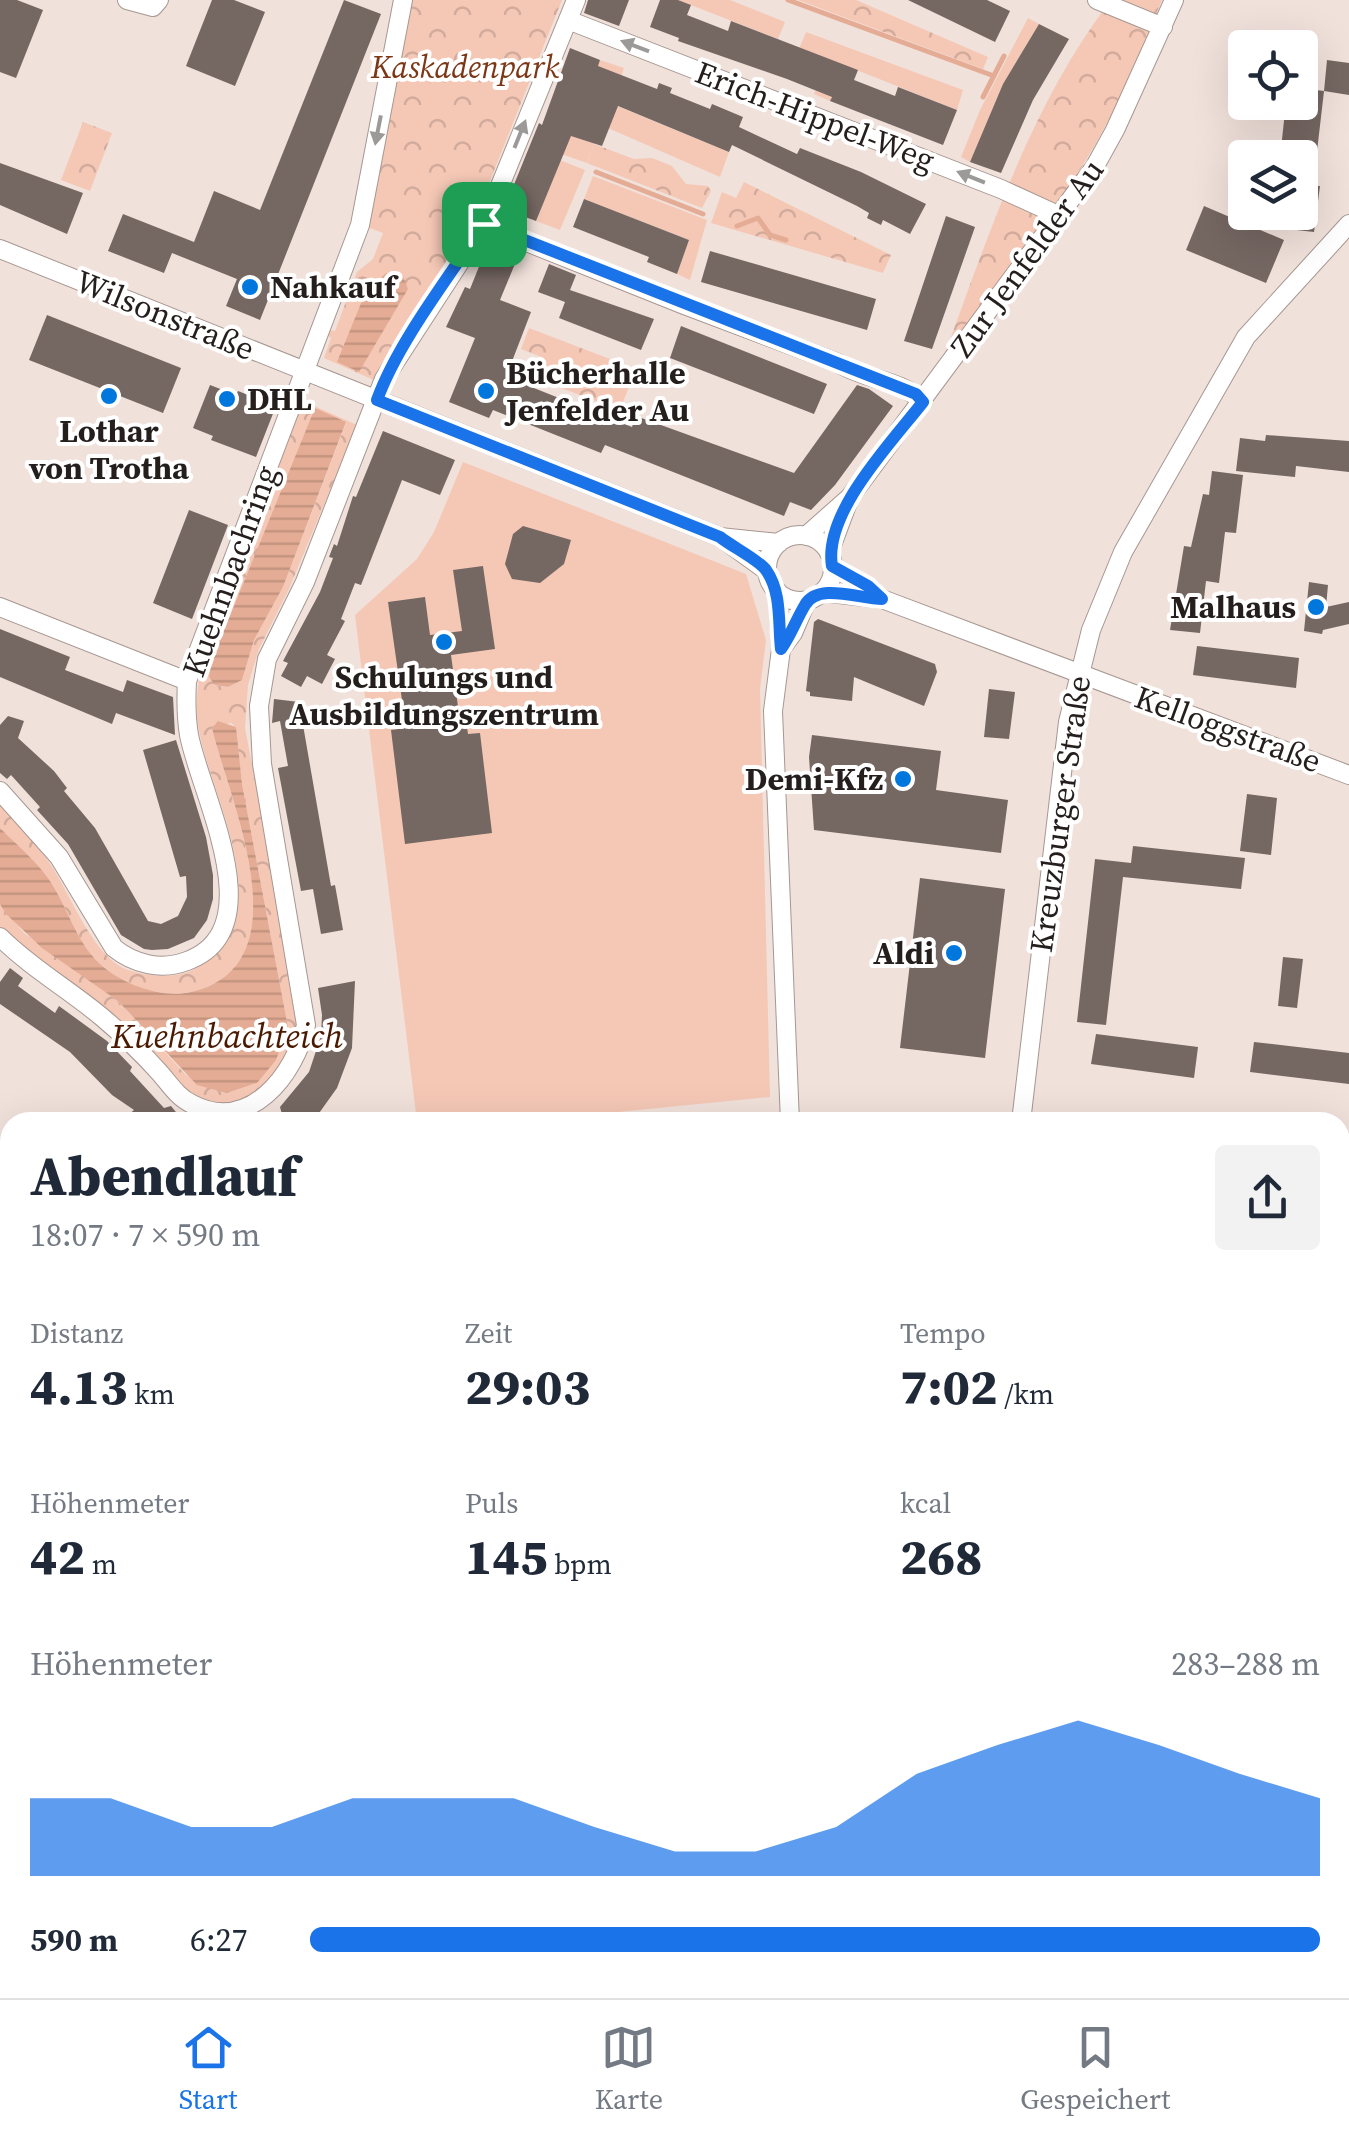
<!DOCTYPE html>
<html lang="de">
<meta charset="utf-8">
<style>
:root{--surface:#fff;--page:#f2f2f3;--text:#1f2937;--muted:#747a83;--line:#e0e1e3;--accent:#1a73e8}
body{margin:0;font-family:"Source Serif 4",serif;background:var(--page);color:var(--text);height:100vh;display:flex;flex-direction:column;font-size:38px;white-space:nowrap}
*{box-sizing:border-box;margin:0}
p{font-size:32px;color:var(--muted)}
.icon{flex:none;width:55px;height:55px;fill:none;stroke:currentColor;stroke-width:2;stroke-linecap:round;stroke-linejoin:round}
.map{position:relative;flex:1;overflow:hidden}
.sheet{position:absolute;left:0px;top:1112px;width:1350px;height:888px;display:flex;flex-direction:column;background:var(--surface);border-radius:30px 30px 0 0;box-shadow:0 10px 40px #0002}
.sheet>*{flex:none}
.buttons{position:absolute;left:1228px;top:30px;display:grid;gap:20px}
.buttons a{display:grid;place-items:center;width:90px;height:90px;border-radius:10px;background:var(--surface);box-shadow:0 10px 40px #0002;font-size:50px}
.pin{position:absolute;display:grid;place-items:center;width:85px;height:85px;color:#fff;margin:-42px;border-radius:20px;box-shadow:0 5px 15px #0006}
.round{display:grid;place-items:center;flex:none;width:105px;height:105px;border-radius:10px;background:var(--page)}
.head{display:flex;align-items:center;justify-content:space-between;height:170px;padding:0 30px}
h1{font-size:55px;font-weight:800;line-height:75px}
.metrics{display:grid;grid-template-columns:repeat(3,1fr);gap:15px;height:170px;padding:10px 30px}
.metrics div{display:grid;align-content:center}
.metrics b{font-size:50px;font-weight:800}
.metrics small{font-size:28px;font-weight:400}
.metrics p{font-size:28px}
.chart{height:280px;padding:20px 30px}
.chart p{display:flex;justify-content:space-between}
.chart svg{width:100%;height:180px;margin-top:10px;fill:var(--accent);opacity:.7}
ul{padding:0 30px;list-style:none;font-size:32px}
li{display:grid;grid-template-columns:160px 120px 1fr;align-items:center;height:75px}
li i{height:25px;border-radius:12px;background:var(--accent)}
.tabs{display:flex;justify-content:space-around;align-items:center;height:140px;border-top:2px solid var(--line);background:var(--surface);font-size:28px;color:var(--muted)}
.tabs a{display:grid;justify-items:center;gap:5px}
.tabs .on{color:var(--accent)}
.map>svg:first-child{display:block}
</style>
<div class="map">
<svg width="1349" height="1998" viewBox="0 0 1349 1998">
<defs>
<pattern id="park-crowns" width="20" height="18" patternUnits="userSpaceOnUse" patternTransform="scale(2.5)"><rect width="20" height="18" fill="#f5c8b6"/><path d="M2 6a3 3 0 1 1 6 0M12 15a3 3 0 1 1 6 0" fill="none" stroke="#d2ab9c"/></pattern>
<pattern id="water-rules" width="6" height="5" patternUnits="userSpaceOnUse" patternTransform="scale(2.5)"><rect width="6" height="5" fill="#e5ac95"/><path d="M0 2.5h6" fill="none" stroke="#c49480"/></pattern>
</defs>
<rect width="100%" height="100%" fill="#f1e1db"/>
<path fill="url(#park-crowns)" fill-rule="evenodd" d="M409 0H562L474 221 376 381 324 358 331 338 328 336 330 330 335 331 357 272 373 259 383 233 367 227 389 122Z
M798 0H856L988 57 983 69Z
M1111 0H1162C1143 45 1125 92 1101 134 1057 213 999 285 944 356 989 234 1031 104 1111 0Z
M83 122 112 133 90 191 61 180Z
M594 144 634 159 652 158 672 166 686 184 708 186 711 191 702 208 587 163Z
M744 182 891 255 883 273 711 223 722 192 736 198Z
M529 328 636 369 620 410 537 379 544 358 521 349Z
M303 401 357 425 289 589 259 649 248 685 245 728 296 994C297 1012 300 1032 293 1050 284 1072 253 1101 229 1105 217 1107 202 1099 191 1095L4 931 0 926V904L24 933 118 1001 186 1075 227 1093 257 1083 288 1027 242 784 235 726 231 723 212 728C228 799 307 965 191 992 161 999 121 984 99 963 75 940 67 905 48 878 34 859 16 844 0 828V803C16 822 34 841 49 862 69 892 87 941 115 963 130 975 163 978 181 974 194 971 204 964 213 955 273 902 211 795 199 731 194 706 198 682 203 656ZM315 409 346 423 283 587 254 640 242 680 228 687 214 685Z
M1340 1505H1349V1914L1340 1907Z
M741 1990H1022L1026 1998H748Z"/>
<path fill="#f5c8b6" d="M678 0H730L785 22 778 39Z
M1028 18 1039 24 1003 84 970 162 961 157 980 110Z
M806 32 963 90 957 110 844 65 830 101 814 94 828 60 799 49Z
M600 60 624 68 612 104 729 152 720 177 601 125 587 163 544 148 566 147Z
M532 149 585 170 560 230 536 221 558 166Z
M593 176 707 220 690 280 677 274 689 240 584 199Z
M463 462 746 574 766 640 760 689 770 1097 517 1122H417L355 615 417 559 434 532Z
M1340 1931 1349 1938V1998H1166L1159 1990H1340Z"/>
<path fill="url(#water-rules)" d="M386 273 403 276 408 289 359 372 337 362 366 291Z
M315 408 346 422 283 587 254 640 242 680 228 687 215 685 209 677 212 660Z
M218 721 236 727 242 784 288 1027 276 1060 257 1083 227 1093 197 1085 118 1001 42 948 6 914 0 904V828C16 844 35 860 48 878 67 905 75 940 99 963 121 984 162 999 191 992 307 965 228 798 212 728Z"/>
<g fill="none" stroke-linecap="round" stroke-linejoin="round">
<path stroke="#e5ac95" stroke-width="5" d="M788 0 994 76
M983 97 1004 56
M596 172 703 214
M737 226 758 218 770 235 786 240
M1032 1990 1041 1998
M622 1998 628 1990"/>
</g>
<path fill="#756762" d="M0 0H17L43 10 16 78 0 72Z
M212 0H234L265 12 235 86 186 66Z
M344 0 381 14 260 320 226 306 237 279 172 253 164 273 108 251 123 214 194 242 214 191 260 210Z
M588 0H629L619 26 584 13Z
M660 0H678L691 5 687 15 728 31 731 21 858 70 854 80 895 96 898 87 957 110 943 145 830 101 832 97 787 79 678 41 679 38 650 27Z
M908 0H987L1010 11 995 42Z
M1039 24 1069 39 1033 100 1001 173 970 162 1003 84Z
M570 48 600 60 598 66 657 89 659 83 672 88 670 93 710 109 712 104 743 117 739 127 797 154 800 148 861 172 926 204 910 234 883 220 881 225 867 218 869 213 857 206 732 145 729 152 618 106 602 146 571 136 536 221 504 209 539 123 542 125Z
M1327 60 1349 63V95L1324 91Z
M1300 88 1324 91 1313 186H1320L1314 232 1279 228 1281 212H1300V158H1280L1286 102H1300Z
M0 163 83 193 67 234 0 205Z
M584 199 689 240 677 274 647 262 649 257 573 227Z
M1204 206 1284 240 1266 283 1186 250Z
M946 216 975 227 932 349 904 341Z
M489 242 519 254 500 300 531 312 506 377 632 427 636 416 794 473 857 385 869 389 893 406 835 485 811 510 790 502 784 516 605 445 601 453 493 410 489 418 449 402 475 338 446 327 465 287 470 289Z
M710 251 876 299 867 330 701 282Z
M549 264 576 275 570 290 654 319 641 350 559 318 565 302 538 292Z
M47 315 181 368 163 413 29 360Z
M681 326 827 384 814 414 670 358Z
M210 385 236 395 238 391 276 406 256 457 211 440 213 436 193 428Z
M383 431 455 460 440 495 402 480 361 585 355 583 341 619 345 621 327 655 335 659 322 684 307 676 301 687 281 676 288 663 283 661 320 592 333 558 329 557 334 544 337 546 353 496 356 497Z
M1266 435 1349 441V472L1296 466 1295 477 1236 471 1240 438 1265 441Z
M1212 471 1243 475 1236 533 1225 532 1219 583 1206 581 1200 633 1170 630 1184 546 1191 547 1203 494 1209 495Z
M189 510 228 525 192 619 153 603Z
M523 526 571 540 564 564 540 583 512 579 505 564 513 534Z
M483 566 495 649 451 655 460 721 466 720 468 734 480 733 492 833 405 844 391 730 406 728 388 602 425 597 430 635 462 631 453 570Z
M1309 582 1328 585 1326 607 1349 602V624L1323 630 1322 634 1304 631Z
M818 619 935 664 937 672 924 706 854 677 852 701 810 696V692L806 691 814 622Z
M0 629 70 657 65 670 123 692 127 680 173 697 175 735 116 713 112 724 0 677Z
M1197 646 1299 658 1296 688 1193 675Z
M989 689 1015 692 1009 739 984 737Z
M274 699 299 702 331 886 335 885 343 930 321 934 313 889 301 891 278 768 288 766 280 721 272 723Z
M8 716 24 721 18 738 54 771 67 788 64 791 95 828 148 921 161 924 178 916 187 897 186 876 180 877 143 750 176 740 206 837 213 875V899L207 920 194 938 168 949 152 950 144 949 121 935 68 844 37 810 40 807 11 775 7 779 0 773V725Z
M812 735 941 751 936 790 1008 800 1001 853 814 830 809 757Z
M1247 794 1277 798 1271 855 1240 851Z
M1133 846 1245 858 1241 889 1123 877 1106 1025 1077 1022 1095 859 1131 863Z
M920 878 1005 889 985 1058 900 1048Z
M1283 957 1303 959 1297 1008 1278 1006Z
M10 968 23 978 18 986 55 1013 59 1006 107 1041 132 1067 130 1071 164 1108 171 1106 184 1122H120L134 1110 112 1095 70 1052 0 1004V982Z
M355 981 352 1048 337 1088 317 1116 319 1122H284L280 1107 309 1072 321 1036 322 1015 318 988Z
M1096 1034 1198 1047 1194 1078 1091 1064Z
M1254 1042 1349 1053V1084L1250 1072Z"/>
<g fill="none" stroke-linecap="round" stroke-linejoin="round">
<g stroke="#a69791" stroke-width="20">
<path id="street" d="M127 0 153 7 159 0
M1097 0 1163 27
M568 20 1001 189 1060 216
M484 225 684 305 838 363C864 380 901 379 923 402
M0 249 720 537 767 571
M767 568a33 33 0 1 1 66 0a33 33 0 1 1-66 0Z
M806 536 850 497 1094 168 1115 130 1174 0
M720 537 779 543
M829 553 850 497
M832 566 868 587 882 599
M778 592 781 649 773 711 790 1122
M822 592 882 599 1349 775
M0 607 187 681
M781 649 793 633 807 600
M0 791 59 857 114 948C134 964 161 971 187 961 274 929 200 794 189 735 186 717 186 699 187 681L360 225 403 0
M0 937C31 968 70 990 103 1018 123 1035 142 1053 159 1072 169 1083 177 1097 192 1104 249 1134 295 1075 306 1025L262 764 259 706 267 659 305 582 384 379 484 225 576 0
M1021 1122 1068 722 1091 630 1123 552 1246 337 1349 224
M0 1702 10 1699
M1340 1923 1349 1929
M300 1998 306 1990"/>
</g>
<g stroke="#a69791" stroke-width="28">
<path id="secondary" d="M1340 1169 1349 1171
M1340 1197 1349 1198
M0 1262 10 1260
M0 1297 10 1295
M0 1324 10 1334
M0 1369 10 1377
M692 1990 699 1998"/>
</g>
<use href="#street" stroke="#fff" stroke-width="18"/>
<use href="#secondary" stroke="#fff" stroke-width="25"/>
</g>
<defs><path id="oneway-solid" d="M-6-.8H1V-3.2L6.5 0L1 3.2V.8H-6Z" transform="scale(2.5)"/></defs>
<g fill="#9c9a99">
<use href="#oneway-solid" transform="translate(635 46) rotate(-159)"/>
<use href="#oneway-solid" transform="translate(378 130) rotate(101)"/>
<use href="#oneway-solid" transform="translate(520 134) rotate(-68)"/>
<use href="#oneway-solid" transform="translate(971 177) rotate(-158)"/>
</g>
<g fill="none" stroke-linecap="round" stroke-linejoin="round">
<g stroke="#fff" stroke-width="20">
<path id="route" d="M484 224 916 394 923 402C891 443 823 513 832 566L868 586 882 599C859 599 818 582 805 605 796 620 791 635 781 649 778 622 782 593 766 570 759 560 731 546 720 537L377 400C398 342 449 277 484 224Z"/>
</g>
<use href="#route" stroke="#1a73e8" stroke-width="12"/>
</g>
<g fill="#07d" stroke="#fff" stroke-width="4">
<circle cx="250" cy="287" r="10"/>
<circle cx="486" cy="391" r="10"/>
<circle cx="109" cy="396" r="10"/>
<circle cx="227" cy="399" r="10"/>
<circle cx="1316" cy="607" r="10"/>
<circle cx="444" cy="642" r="10"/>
<circle cx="903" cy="779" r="10"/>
<circle cx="954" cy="953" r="10"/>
</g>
<g text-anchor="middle" stroke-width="8" stroke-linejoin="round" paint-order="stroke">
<g font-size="32" font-style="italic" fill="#7b3716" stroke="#fff">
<text x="465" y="78">Kaskadenpark</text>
</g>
<g font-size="32" fill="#241e1c" stroke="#fff">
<text transform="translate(815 116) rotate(21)" y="11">Erich-Hippel-Weg</text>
<text transform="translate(1027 258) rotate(-54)" y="11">Zur Jenfelder Au</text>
<text transform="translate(165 315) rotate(22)" y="11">Wilsonstraße</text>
<text transform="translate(230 571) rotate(-70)" y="11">Kuehnbachring</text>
<text transform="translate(1228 729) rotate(20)" y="11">Kelloggstraße</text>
<text transform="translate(1060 814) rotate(-82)" y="11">Kreuzburger Straße</text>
</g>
<g font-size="32" font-weight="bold" fill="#241e1c" stroke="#fff" text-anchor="start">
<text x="270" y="298">Nahkauf</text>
<text x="506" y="384">Bücherhalle<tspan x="506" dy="37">Jenfelder Au</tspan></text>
<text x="247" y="410">DHL</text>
<text x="109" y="442" text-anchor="middle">Lothar<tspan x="109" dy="37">von Trotha</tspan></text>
<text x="1296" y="618" text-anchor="end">Malhaus</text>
<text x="444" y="688" text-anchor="middle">Schulungs und<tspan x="444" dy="37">Ausbildungszentrum</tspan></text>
<text x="883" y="790" text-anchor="end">Demi-Kfz</text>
<text x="934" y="964" text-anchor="end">Aldi</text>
</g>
<g font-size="35" font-style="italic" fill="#4b1901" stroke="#fff">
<text x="227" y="1048">Kuehnbachteich</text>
</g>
</g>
</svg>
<div class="buttons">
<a><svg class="icon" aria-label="locate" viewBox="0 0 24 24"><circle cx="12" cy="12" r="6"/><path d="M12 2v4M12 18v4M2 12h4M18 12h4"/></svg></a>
<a><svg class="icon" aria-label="layers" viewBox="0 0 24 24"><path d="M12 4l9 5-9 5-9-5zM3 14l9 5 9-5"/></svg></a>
</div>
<div class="pin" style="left:484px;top:224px;background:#1e9e55"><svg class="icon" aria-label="arrive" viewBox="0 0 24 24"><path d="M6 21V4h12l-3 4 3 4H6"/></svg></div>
<section class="sheet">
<div class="head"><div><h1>Abendlauf</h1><p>18:07 · 7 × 590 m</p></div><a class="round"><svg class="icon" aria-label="share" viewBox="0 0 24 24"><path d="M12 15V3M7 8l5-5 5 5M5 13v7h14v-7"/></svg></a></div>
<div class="metrics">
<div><p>Distanz</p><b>4.13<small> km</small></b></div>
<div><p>Zeit</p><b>29:03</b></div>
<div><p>Tempo</p><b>7:02<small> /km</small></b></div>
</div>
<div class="metrics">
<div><p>Höhenmeter</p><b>42<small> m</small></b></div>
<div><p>Puls</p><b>145<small> bpm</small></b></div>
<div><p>kcal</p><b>268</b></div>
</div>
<div class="chart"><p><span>Höhenmeter</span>283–288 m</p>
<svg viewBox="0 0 160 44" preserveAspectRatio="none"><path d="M0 44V25L10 25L20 32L30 32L40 25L50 25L60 25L70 32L80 38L90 38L100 32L110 19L120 12L130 6L140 12L150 19L160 25V44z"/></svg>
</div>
<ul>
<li><b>590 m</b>6:27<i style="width:100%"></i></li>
</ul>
</section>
</div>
<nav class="tabs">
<a class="on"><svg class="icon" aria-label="home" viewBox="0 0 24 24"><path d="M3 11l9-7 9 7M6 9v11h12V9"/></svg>Start</a>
<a><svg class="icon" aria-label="map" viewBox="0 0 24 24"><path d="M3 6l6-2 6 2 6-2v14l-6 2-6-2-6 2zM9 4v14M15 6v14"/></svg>Karte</a>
<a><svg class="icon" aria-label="saved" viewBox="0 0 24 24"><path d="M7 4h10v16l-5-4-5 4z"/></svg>Gespeichert</a>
</nav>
